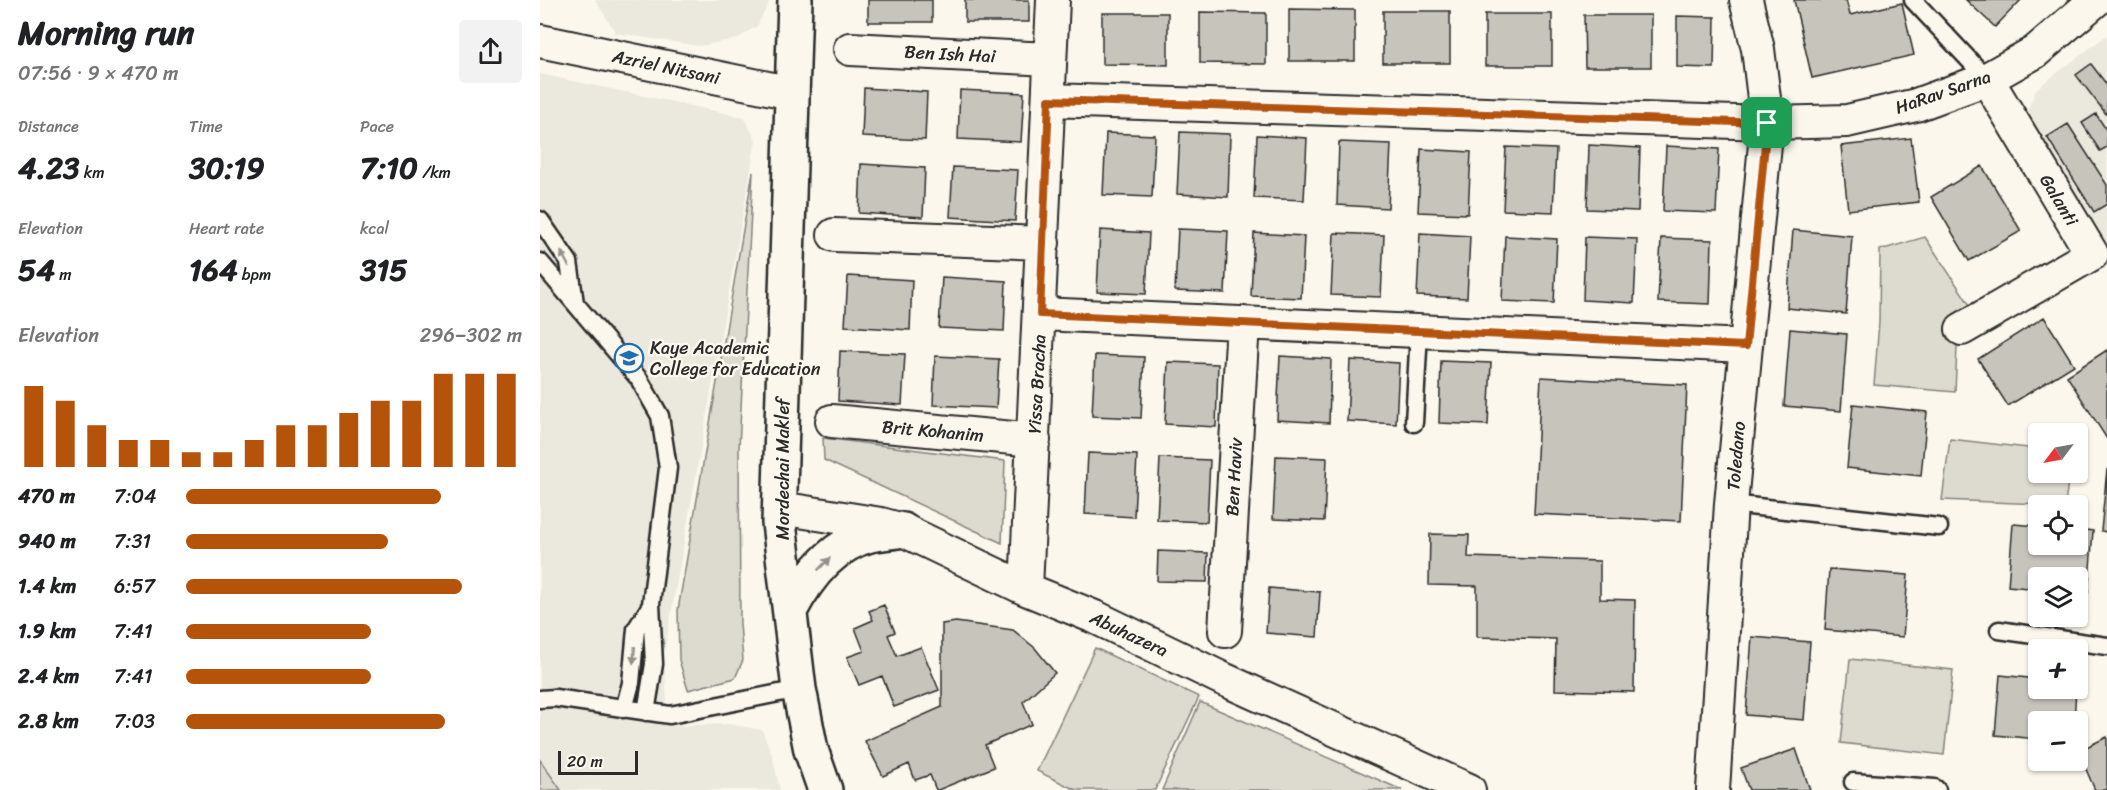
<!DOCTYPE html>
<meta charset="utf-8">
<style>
:root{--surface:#fff;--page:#f2f2f2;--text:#202124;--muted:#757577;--accent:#b45309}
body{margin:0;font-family:Sriracha,sans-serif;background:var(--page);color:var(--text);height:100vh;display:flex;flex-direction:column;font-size:22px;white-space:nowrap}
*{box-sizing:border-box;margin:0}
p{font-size:20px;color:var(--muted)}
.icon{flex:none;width:33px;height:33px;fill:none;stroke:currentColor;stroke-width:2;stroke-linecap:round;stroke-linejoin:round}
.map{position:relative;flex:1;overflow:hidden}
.side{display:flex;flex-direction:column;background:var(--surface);width:540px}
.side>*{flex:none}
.needle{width:39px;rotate:238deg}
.buttons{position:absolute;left:1488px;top:423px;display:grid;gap:12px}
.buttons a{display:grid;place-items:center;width:60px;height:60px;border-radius:6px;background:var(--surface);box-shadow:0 2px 4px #0004;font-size:30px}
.scale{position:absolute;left:18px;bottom:15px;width:80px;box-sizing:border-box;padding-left:6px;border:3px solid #2b2b2b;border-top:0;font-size:16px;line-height:21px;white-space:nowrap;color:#2b2b2b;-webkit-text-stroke:4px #fbf7ec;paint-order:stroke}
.pin{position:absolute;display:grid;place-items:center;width:51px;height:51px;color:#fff;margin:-26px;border-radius:12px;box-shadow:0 3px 9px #0006}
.round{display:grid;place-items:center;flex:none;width:63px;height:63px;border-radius:6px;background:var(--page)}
.head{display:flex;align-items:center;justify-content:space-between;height:102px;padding:0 18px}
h1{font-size:33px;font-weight:800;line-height:45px}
.metrics{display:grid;grid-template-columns:repeat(3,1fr);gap:9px;height:102px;padding:6px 18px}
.metrics div{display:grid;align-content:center}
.metrics b{font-size:30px;font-weight:800}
.metrics small{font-size:16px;font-weight:400}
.metrics p{font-size:16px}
.chart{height:168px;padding:12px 18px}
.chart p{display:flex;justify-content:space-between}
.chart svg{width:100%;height:108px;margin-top:6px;stroke:var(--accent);stroke-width:6}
ul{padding:0 18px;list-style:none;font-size:20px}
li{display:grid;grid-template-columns:96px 72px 1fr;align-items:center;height:45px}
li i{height:15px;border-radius:8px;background:var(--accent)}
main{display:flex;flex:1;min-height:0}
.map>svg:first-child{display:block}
</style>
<main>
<section class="side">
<div class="head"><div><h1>Morning run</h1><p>07:56 · 9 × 470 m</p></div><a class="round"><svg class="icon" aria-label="share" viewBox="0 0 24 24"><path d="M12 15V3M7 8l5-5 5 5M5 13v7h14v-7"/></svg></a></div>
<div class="metrics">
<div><p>Distance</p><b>4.23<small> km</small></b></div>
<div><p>Time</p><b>30:19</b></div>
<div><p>Pace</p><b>7:10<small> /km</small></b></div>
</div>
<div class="metrics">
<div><p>Elevation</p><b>54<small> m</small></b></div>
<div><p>Heart rate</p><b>164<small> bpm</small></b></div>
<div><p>kcal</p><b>315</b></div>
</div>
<div class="chart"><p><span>Elevation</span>296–302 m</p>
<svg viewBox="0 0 160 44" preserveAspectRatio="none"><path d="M5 44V11M15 44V17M25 44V27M35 44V33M45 44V33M55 44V38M65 44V38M75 44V33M85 44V27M95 44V27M105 44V22M115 44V17M125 44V17M135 44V6M145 44V6M155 44V6"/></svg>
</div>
<ul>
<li><b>470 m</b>7:04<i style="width:76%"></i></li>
<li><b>940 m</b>7:31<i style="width:60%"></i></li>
<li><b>1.4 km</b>6:57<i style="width:82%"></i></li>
<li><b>1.9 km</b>7:41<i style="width:55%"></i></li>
<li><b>2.4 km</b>7:41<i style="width:55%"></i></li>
<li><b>2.8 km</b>7:03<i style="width:77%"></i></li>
</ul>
</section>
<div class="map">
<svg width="1567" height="790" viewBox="0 0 1567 790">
<rect width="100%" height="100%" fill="#fbf7ec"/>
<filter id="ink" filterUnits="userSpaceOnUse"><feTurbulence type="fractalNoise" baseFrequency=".0167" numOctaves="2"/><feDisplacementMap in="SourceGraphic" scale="12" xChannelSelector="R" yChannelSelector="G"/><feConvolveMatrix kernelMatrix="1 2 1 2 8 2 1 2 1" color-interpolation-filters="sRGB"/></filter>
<g filter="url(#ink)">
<path fill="#ebe8de" d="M55 0H229L228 5 217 26 197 39 159 46 76 33Z
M1567 35V251L1494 131 1487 112 1496 89Z
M0 74 204 117 216 140 124 654 128 726 189 724 222 730 232 754 240 790H0Z"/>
<path fill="#dddad0" stroke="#84827e" stroke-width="1.5" d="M213 172 199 447 200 624 203 660 195 678 148 690 139 660 138 610Z
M1385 237 1434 311 1418 325 1415 392 1334 385 1339 322 1340 250Z
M283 438 465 461 462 543 284 460Z
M1410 439 1488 448 1498 440V472L1529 473 1525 505 1402 500Z
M555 648 659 697 615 790H536L497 771Z
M1310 659 1413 670 1404 755 1301 743Z
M660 702 862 790H622Z
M0 760 21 790H0Z"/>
<path fill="#c7c4bc" stroke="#2b2b2b" stroke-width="1.5" d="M328 0H392V22H328Z
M425 0H489V22H425Z
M1254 0H1306L1310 15 1362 3 1374 55 1272 78Z
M1426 0H1481L1455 27Z
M749 9 815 10V61H749Z
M843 11H910V63H843Z
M660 12 726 13V64L660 63Z
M562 13H628V65L562 64Z
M945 14H1012V66H945Z
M1044 15H1111V67H1045Z
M1137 16 1175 17 1174 68 1137 67Z
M1551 64 1567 85V115L1536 75Z
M324 88 387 92 385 140 322 137Z
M420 90 484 93 481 142 418 139Z
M1556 114 1567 131V147L1560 151 1542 123Z
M1528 124 1567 185V204L1554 212 1507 137Z
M640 132 690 134 688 197 637 194Z
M566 133 615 135 612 197 563 195Z
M717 135 767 138 764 200 714 198Z
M1371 138 1379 202 1308 210 1301 146Z
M799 142 851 144 848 208 797 205Z
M1049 145 1100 148 1098 211 1047 209Z
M1126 146 1179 149 1176 213 1123 211Z
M966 147 1016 149 1013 212 963 210Z
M881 149 931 152 928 214 878 212Z
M321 164 385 168 383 217 319 213Z
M1442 166 1481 231 1429 261 1391 197Z
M413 167 478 170 475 221 410 217Z
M638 229 688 231 685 293 635 291Z
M560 230 609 233 606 294 557 292Z
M1253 230 1312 236 1306 314 1247 308Z
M714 233 764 236 761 298 711 296Z
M794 233 844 235 841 297 791 295Z
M880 233 930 236 927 298 877 296Z
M965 236 1017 239 1014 303 962 301Z
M1045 237 1097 239 1094 303 1043 300Z
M1121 238 1172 240 1170 304 1118 302Z
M308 276 372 280 370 330 305 326Z
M402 277 466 281 464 331 399 328Z
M1504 317 1534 365 1468 406 1438 359Z
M1250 329 1307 334 1301 411 1244 406Z
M1567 350V439L1527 376Z
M300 351 365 354 362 405 298 401Z
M555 355 604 357 601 418 552 416Z
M395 356 459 359 456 408 393 405Z
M740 356 791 359 789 423 737 420Z
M810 360 859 363 856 424 807 421Z
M901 361 951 363 948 425 899 423Z
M628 362 678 364 676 427 625 424Z
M1001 377 1147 385 1141 521 994 514Z
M1313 404 1387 412 1381 476 1307 468Z
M548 453 597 455 594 517 545 514Z
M736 456 787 458 784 521 733 519Z
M620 458 670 460 667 522 617 520Z
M1567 469V532L1561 531Z
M1473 524 1498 526V544H1538V529L1553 531 1548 593 1538 592V578H1498V589L1468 586Z
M890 534 929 535 928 557 1060 561V599L1095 600 1094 692 1015 690 1016 639 937 637V586L889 585Z
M618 551 668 553 667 582 617 581Z
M1289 569 1368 575 1363 637 1285 630Z
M729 588 780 592 777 637 726 633Z
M344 605 355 632 348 635 357 656 381 647 399 690 354 707 342 676 319 685 307 657 324 651 315 628 333 620 329 611Z
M416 622 473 630 495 648 515 673 483 702 492 724 445 745 454 767 398 790H396L390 775 375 780 369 764 343 776 325 741 402 707V624Z
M1212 637 1270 642 1264 720 1206 715Z
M1460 675 1498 679V688H1536L1534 722H1498V739L1455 735Z
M1567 737V790H1555L1538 751Z
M1256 749 1270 790H1209L1201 768Z"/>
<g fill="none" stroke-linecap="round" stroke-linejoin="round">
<g stroke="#2b2b2b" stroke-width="21">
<path id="lane" d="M1373 0 1447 79
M0 220 29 262 35 303
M0 262 99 379 120 416 128 468 111 604 114 664 106 712
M874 423 879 331
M1191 504 1399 527
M1459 630 1567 646
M0 699 15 698 130 715 259 689
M84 709 91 683 96 629 111 605
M1313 782 1395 788 1397 790"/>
</g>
<g stroke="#2b2b2b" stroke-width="36">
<path id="street" d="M0 41 252 93
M310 49 510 59
M509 100 1227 123 1307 121 1376 105 1447 79 1495 52 1556 0
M294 235 503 243
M500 314 1206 346
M1422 329 1552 254 1447 79
M292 421 494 440
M240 508 341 524 363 530 486 589 557 618 681 678 929 790
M486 589 513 0
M685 631 703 323
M1173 790 1191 504 1227 123 1218 49 1206 0"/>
</g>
<g stroke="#2b2b2b" stroke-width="38">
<path id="secondary" d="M255 0 239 523 259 689 271 750 285 790
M250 611C267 578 292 545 330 535 341 533 352 532 363 530"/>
</g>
<use href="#lane" stroke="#fbf7ec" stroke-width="16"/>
<use href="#street" stroke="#fbf7ec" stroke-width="32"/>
<use href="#secondary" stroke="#fbf7ec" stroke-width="33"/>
</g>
<defs><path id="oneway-solid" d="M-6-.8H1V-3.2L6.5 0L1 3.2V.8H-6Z" transform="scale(1.5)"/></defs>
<g fill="#93918c">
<use href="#oneway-solid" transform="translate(25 259) rotate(-117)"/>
<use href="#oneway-solid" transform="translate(284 564) rotate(-45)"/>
<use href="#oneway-solid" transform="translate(94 655) rotate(96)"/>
</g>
</g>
<g fill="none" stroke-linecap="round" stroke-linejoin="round" filter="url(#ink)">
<g stroke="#fff" stroke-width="12">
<path id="route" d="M509 100 1227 123 1206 346 500 314Z"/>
</g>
<use href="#route" stroke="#b45309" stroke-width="8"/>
</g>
<defs>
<g id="university-ring" transform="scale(1.5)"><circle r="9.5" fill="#fbf7ec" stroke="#1f6fb2" stroke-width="1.5"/><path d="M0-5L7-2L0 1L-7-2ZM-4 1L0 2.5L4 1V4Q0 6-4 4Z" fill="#1f6fb2"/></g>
</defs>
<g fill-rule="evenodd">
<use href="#university-ring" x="89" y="358"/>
</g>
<g text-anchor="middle" stroke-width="5" stroke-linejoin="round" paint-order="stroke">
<g font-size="18" fill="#2b2b2b" stroke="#fbf7ec">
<text transform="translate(410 54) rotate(3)" y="6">Ben Ish Hai</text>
<text transform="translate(126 67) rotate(12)" y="6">Azriel Nitsani</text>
<text transform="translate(1403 92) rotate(-19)" y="6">HaRav Sarna</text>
<text transform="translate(1519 200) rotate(59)" y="6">Galanti</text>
<text transform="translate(497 384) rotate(-87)" y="6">Yissa Bracha</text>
<text transform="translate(393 431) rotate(5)" y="6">Brit Kohanim</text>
<text transform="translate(1196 456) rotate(-85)" y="6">Toledano</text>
<text transform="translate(243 469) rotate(-90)" y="6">Mordechai Maklef</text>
<text transform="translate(694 477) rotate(-87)" y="6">Ben Haviv</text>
<text transform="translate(589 634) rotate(25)" y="6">Abuhazera</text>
</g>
<g font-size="18" fill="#2b2b2b" stroke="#fbf7ec" text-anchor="start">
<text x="110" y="354">Kaye Academic<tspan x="110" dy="21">College for Education</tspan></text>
</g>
</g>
</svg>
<div class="buttons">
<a><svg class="needle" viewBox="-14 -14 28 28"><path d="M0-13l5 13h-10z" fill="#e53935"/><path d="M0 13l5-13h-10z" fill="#757577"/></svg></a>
<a><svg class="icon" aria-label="locate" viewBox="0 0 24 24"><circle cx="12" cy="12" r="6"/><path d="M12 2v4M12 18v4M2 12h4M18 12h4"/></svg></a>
<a><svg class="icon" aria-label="layers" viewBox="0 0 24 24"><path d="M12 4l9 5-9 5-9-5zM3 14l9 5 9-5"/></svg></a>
<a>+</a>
<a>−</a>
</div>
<div class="scale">20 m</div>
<div class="pin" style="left:1227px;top:123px;background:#1e9e55"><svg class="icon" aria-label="arrive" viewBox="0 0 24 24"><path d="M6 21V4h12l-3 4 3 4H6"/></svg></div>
</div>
</main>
